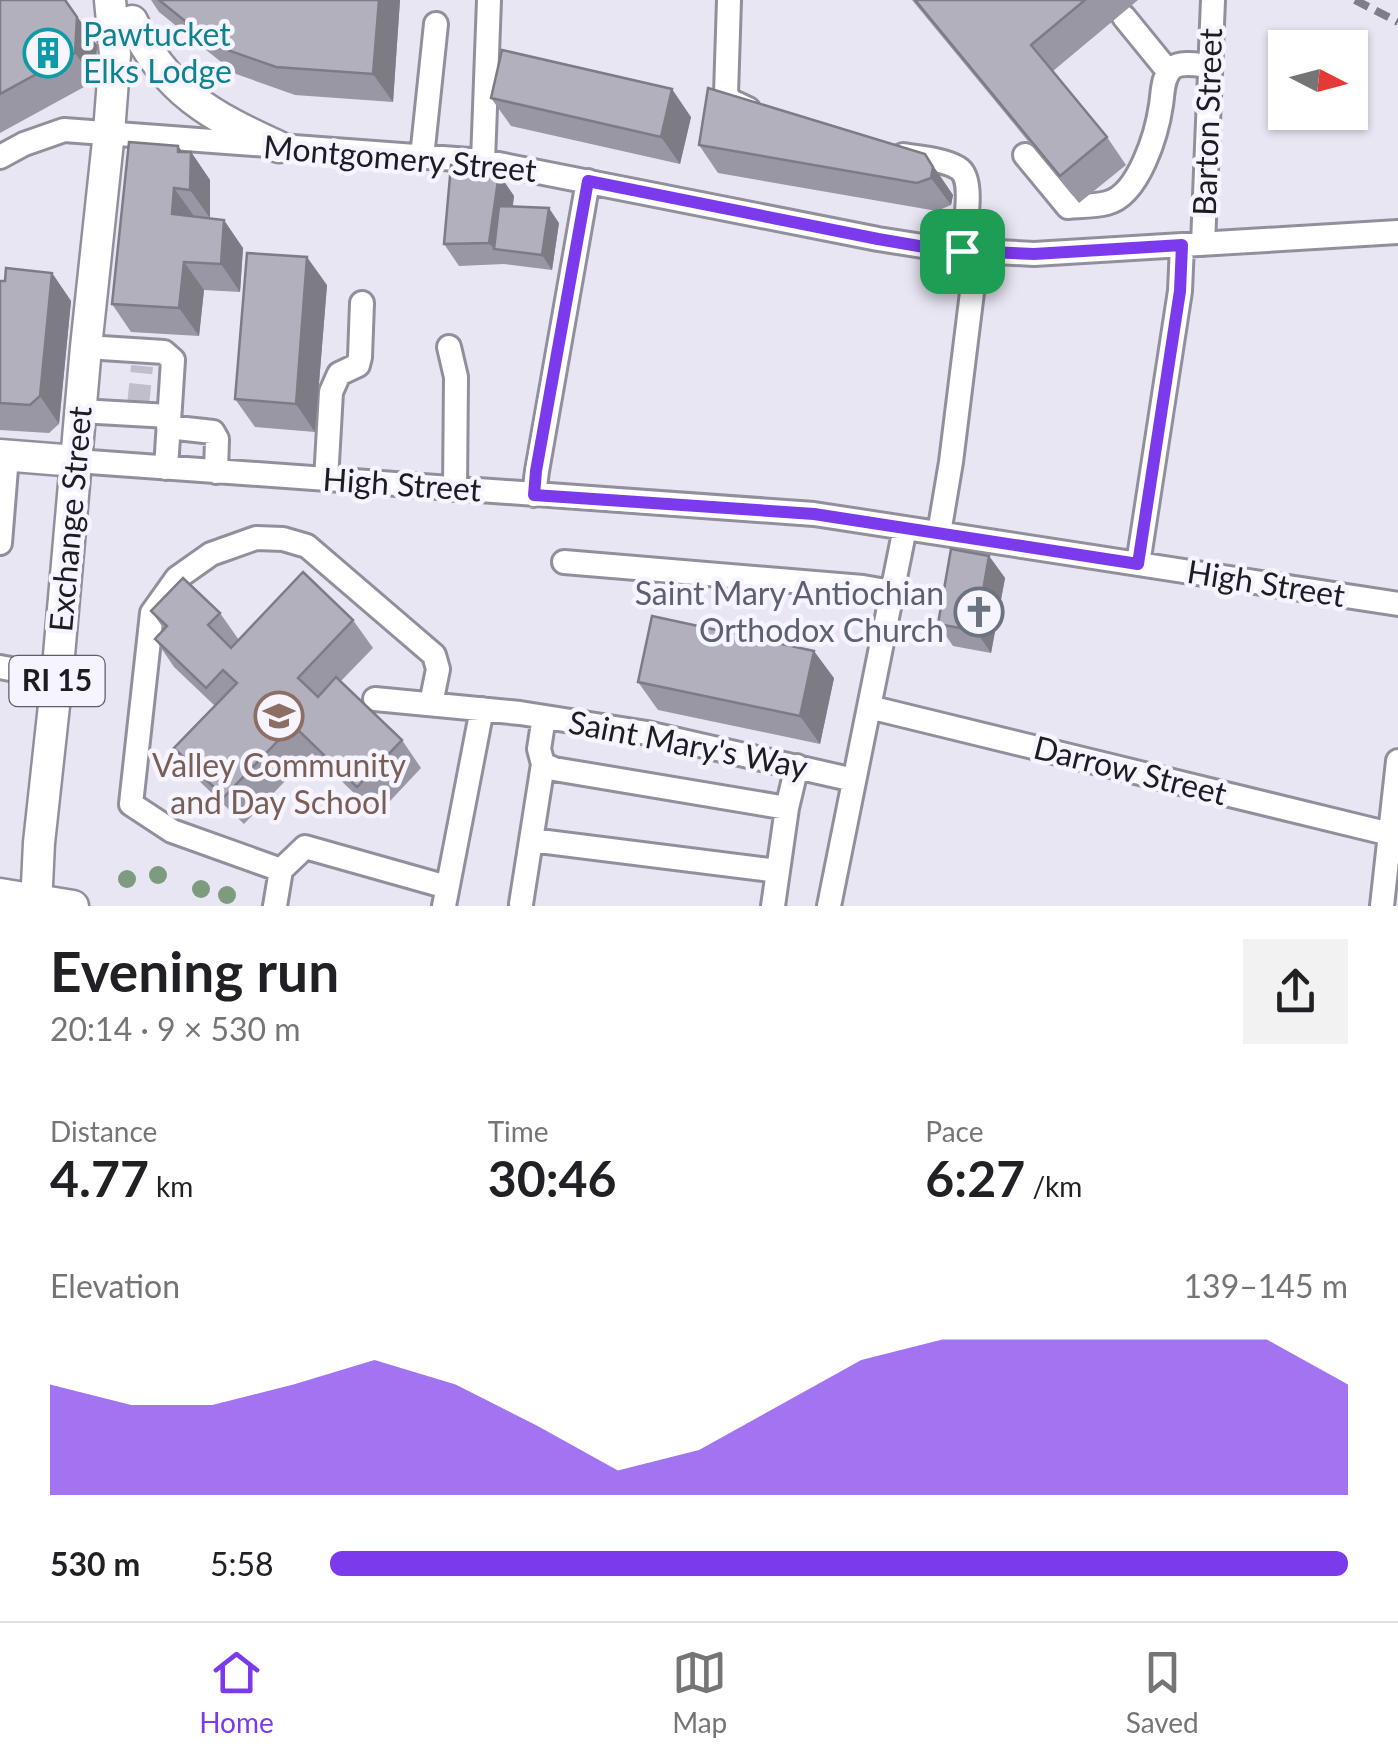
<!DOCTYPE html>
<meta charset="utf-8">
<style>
:root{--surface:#fff;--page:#f2f2f2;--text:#202124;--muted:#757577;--line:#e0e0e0;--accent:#7c3aed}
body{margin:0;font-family:Lato,sans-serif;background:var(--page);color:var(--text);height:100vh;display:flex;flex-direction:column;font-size:38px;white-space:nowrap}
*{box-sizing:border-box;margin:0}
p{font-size:32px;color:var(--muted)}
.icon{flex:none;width:55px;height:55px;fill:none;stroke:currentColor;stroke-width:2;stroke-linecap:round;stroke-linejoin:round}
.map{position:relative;height:906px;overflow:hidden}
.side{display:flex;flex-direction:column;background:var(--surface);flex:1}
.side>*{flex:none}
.needle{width:65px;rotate:96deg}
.fabs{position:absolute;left:1268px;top:30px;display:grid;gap:20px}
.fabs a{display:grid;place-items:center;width:100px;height:100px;border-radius:0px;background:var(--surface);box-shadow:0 2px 8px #0004;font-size:50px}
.pin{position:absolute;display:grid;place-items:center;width:85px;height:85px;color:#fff;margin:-42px;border-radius:20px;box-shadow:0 5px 15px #0006}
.round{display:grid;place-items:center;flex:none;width:105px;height:105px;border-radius:0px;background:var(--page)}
.headline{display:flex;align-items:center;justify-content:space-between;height:170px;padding:0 50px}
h1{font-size:55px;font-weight:700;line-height:75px}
.metrics{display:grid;grid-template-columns:repeat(3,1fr);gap:15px;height:170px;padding:10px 50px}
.metrics div{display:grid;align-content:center}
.metrics b{font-size:50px;font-weight:700}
.metrics small{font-size:28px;font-weight:400}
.metrics p{font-size:28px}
.chart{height:280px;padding:20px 50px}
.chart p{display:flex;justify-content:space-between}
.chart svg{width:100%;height:180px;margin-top:10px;fill:var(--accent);opacity:.7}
ul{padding:0 50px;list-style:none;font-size:32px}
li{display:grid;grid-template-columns:160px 120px 1fr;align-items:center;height:75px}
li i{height:25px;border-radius:12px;background:var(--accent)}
.tabs{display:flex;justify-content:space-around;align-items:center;height:140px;border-top:2px solid var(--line);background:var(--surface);font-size:28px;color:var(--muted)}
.tabs a{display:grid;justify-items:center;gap:5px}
.tabs .selected{color:var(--accent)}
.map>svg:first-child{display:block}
</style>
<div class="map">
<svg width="1398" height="906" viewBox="0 0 1398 906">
<rect width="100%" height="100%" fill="#e9e6f4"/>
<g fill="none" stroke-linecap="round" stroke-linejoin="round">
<path stroke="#c0beca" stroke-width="22" stroke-dasharray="22 11" stroke-linecap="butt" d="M138 406 142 366"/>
<g stroke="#928f9c" stroke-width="28">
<path id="minor" d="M729 0 726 94 731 101 748 109
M1124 17 1168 71
M903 155C920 158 943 159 958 168 976 178 964 232 962 251
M1025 155 1068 207C1081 206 1095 206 1107 203 1139 195 1157 133 1161 105 1163 93 1162 77 1172 68 1181 61 1199 65 1210 66
M0 157 24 144 64 130 483 161 878 239 942 249 1034 254 1398 232
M422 157 436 24
M483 161 489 0
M1203 244 1213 0
M86 347 164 352 173 360 166 468
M449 347 456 377 455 489
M80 411 169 416
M168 427 213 432 217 439 216 472
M76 461 814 514 1398 604
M326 480 331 392 339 374 358 365 360 357 362 303
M534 495 537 471 588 181
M939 533 951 462 977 252
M0 543 7 456
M564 562 863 587 892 592
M1138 564 1180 291 1182 245
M0 667 57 678
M375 699 520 713 647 733 854 780
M869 707 1390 834
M544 717 539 749 543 764 554 769 787 808
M531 840 778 871
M281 870 172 831 131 804 152 613 177 578 211 554 256 538 283 539 307 546 434 655 438 669 431 704
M521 904 543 764
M275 906 281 870 305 847 447 887
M444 906 482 709
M773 906 787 808 797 766
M829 906 905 528
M1382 906 1398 761"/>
</g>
<g stroke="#928f9c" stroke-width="35">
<path id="major" d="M132 21C166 92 211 116 279 147
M0 455 76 461
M0 894 73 906
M36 906 39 843 57 678 86 347 109 132 115 54 110 0"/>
</g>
<use href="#minor" stroke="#fff" stroke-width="22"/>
<use href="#major" stroke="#fff" stroke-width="30"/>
<path stroke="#7f7d87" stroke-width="8" stroke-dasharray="15 8" stroke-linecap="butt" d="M1355 0 1398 22"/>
</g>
<g fill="#7d9b7f">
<circle cx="158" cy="875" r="9"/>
<circle cx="127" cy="879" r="9"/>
<circle cx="201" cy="889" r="9"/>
<circle cx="227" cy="895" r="9"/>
</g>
<path fill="#9997a3" d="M0 0H66L97 45 95 81 0 133Z
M151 0H400L393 102 295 95 236 74 159 12Z
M912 0H1138L1053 71 1107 137 1126 165 1079 203Z
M491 98 691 117 680 164 511 126Z
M699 145 925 154 953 195 951 205 937 211 718 173Z
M178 146 182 152H191L210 180V218L243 248 240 292 204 290 199 336 131 332 112 304Z
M499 174 514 196 513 206 559 223 552 270 504 264 459 266 444 244Z
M52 273 71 301 59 424 49 433 0 430V281Z
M327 285 315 432 255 427 235 399Z
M989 556 1005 578 991 653 953 646 938 624Z
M151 611 220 613 239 640 353 620 373 648 341 681 402 740 421 768 377 815 312 753 244 824 194 776 174 748 215 706 174 667 155 639 164 629Z
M834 678 820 744 658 710 638 682Z"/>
<path fill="#7d7b84" d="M65 0 97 45 95 81 75 53Z
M379 0H400L393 102 373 74Z
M672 89 691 117 680 164 661 137Z
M178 146 191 164V152L210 180V218L190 190 178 152Z
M925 154 953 195 951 205 931 178Z
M499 174 514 196 506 251 494 249 489 243Z
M174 188 194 216 172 214Z
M549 208 559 223 552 270 542 255Z
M224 220 243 248 240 292 221 264Z
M307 257 327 285 315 432 296 404Z
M184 262 204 290 199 336 179 308Z
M52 273 71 301 59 424 40 396Z
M989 556 1005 578 991 653 976 631Z
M814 651 834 678 820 744 800 716Z"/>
<path fill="#b2b0bd" stroke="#7d7b84" stroke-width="2.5" d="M0 0H65L77 17 75 53 0 94Z
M159 0H379L373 74 276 67 216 46Z
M915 0H1085L1031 45 1107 137 1060 176Z
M502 50 672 89 661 137 491 98Z
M708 88 925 154 933 167 931 178 917 183 699 145Z
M129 142 178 146V152H191L190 190 174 188 172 214 224 220 221 264 184 262 179 308 112 304Z
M451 165 499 174 489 243 444 244Z
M499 206 549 208 542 255 494 249Z
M247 253 307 257 296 404 235 399Z
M6 268 52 273 40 396 30 405 0 403V281H5Z
M951 549 989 556 976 631 938 624Z
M303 572 353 620 298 678 318 697 336 677 402 740 357 787 293 725 224 797 174 748 237 683 223 670 206 688 155 639 167 626 151 611 183 578 220 613 208 625 231 648Z
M652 616 814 651 800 716 638 682Z"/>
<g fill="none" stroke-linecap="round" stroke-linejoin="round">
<g stroke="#fff" stroke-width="20">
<path id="route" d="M588 181 878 239 942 250 1034 254 1182 245 1180 291 1138 564 814 514 534 495 536 471Z"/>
</g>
<use href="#route" stroke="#7c3aed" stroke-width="12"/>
</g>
<defs>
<g id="building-ring" transform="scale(2.5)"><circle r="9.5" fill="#f6f4ff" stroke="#0f9aa8" stroke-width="1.5"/><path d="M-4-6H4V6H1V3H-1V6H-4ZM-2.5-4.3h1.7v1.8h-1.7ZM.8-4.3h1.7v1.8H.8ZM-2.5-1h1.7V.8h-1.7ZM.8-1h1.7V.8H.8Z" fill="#0f9aa8"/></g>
<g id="church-ring" transform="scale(2.5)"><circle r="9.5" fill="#f6f4ff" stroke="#6b7280" stroke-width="1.5"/><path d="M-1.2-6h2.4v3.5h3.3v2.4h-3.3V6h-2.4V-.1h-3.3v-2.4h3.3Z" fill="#6b7280"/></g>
<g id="school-ring" transform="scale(2.5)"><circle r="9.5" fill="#f6f4ff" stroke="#8d6e63" stroke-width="1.5"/><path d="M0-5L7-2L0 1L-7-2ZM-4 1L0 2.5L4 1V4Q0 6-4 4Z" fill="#8d6e63"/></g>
</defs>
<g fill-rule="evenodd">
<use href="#building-ring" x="48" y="53"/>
<use href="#church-ring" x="979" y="612"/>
<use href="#school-ring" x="279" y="716"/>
</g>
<g text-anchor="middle" stroke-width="9" stroke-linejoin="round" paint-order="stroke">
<rect fill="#f6f4ff" stroke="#5e5d64" stroke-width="2.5" x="9.5" y="656" width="95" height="50" rx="8"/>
<g font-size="30" font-weight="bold" fill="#1d1c21">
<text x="57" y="691">RI 15</text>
</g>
<g font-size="32" fill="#0d838f" stroke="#f6f4ff" text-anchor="start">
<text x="83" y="46">Pawtucket<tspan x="83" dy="37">Elks Lodge</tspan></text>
</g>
<g font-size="32" fill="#1d1c21" stroke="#f6f4ff">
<text transform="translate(1208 122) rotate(-88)" y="11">Barton Street</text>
<text transform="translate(400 159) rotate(5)" y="11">Montgomery Street</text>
<text transform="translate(402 485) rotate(4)" y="11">High Street</text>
<text transform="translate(71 519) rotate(-85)" y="11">Exchange Street</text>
<text transform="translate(1266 584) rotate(9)" y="11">High Street</text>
<text transform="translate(688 745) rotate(11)" y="11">Saint Mary's Way</text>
<text transform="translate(1130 771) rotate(14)" y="11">Darrow Street</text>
</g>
<g font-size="32" fill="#5b616d" stroke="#f6f4ff" text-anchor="end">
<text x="944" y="605">Saint Mary Antiochian<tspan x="944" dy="37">Orthodox Church</tspan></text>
</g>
<g font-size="32" fill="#785e54" stroke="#f6f4ff">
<text x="279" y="777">Valley Community<tspan x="279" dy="37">and Day School</tspan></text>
</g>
</g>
</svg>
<div class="fabs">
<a><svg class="needle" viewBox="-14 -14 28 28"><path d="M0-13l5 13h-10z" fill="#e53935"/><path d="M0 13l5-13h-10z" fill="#757577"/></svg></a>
</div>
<div class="pin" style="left:962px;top:251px;background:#1e9e55"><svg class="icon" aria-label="arrive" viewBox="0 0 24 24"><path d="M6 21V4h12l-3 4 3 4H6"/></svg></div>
</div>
<section class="side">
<div class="headline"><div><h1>Evening run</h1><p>20:14 · 9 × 530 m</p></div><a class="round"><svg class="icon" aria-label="share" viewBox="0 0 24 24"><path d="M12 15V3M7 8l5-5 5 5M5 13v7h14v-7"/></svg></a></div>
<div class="metrics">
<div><p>Distance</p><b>4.77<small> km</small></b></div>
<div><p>Time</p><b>30:46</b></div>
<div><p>Pace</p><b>6:27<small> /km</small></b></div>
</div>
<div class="chart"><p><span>Elevation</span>139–145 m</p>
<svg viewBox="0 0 160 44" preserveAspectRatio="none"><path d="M0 44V17L10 22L20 22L30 17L40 11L50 17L60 27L70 38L80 33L90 22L100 11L110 6L120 6L130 6L140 6L150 6L160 17V44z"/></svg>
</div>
<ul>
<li><b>530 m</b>5:58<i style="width:100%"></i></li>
</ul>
</section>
<nav class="tabs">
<a class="selected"><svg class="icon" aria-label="home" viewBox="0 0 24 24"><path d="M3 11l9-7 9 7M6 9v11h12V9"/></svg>Home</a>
<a><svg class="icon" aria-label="map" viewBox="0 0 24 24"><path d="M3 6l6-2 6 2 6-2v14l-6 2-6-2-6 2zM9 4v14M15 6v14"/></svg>Map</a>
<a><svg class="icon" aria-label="saved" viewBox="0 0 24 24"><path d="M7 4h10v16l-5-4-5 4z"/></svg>Saved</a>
</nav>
